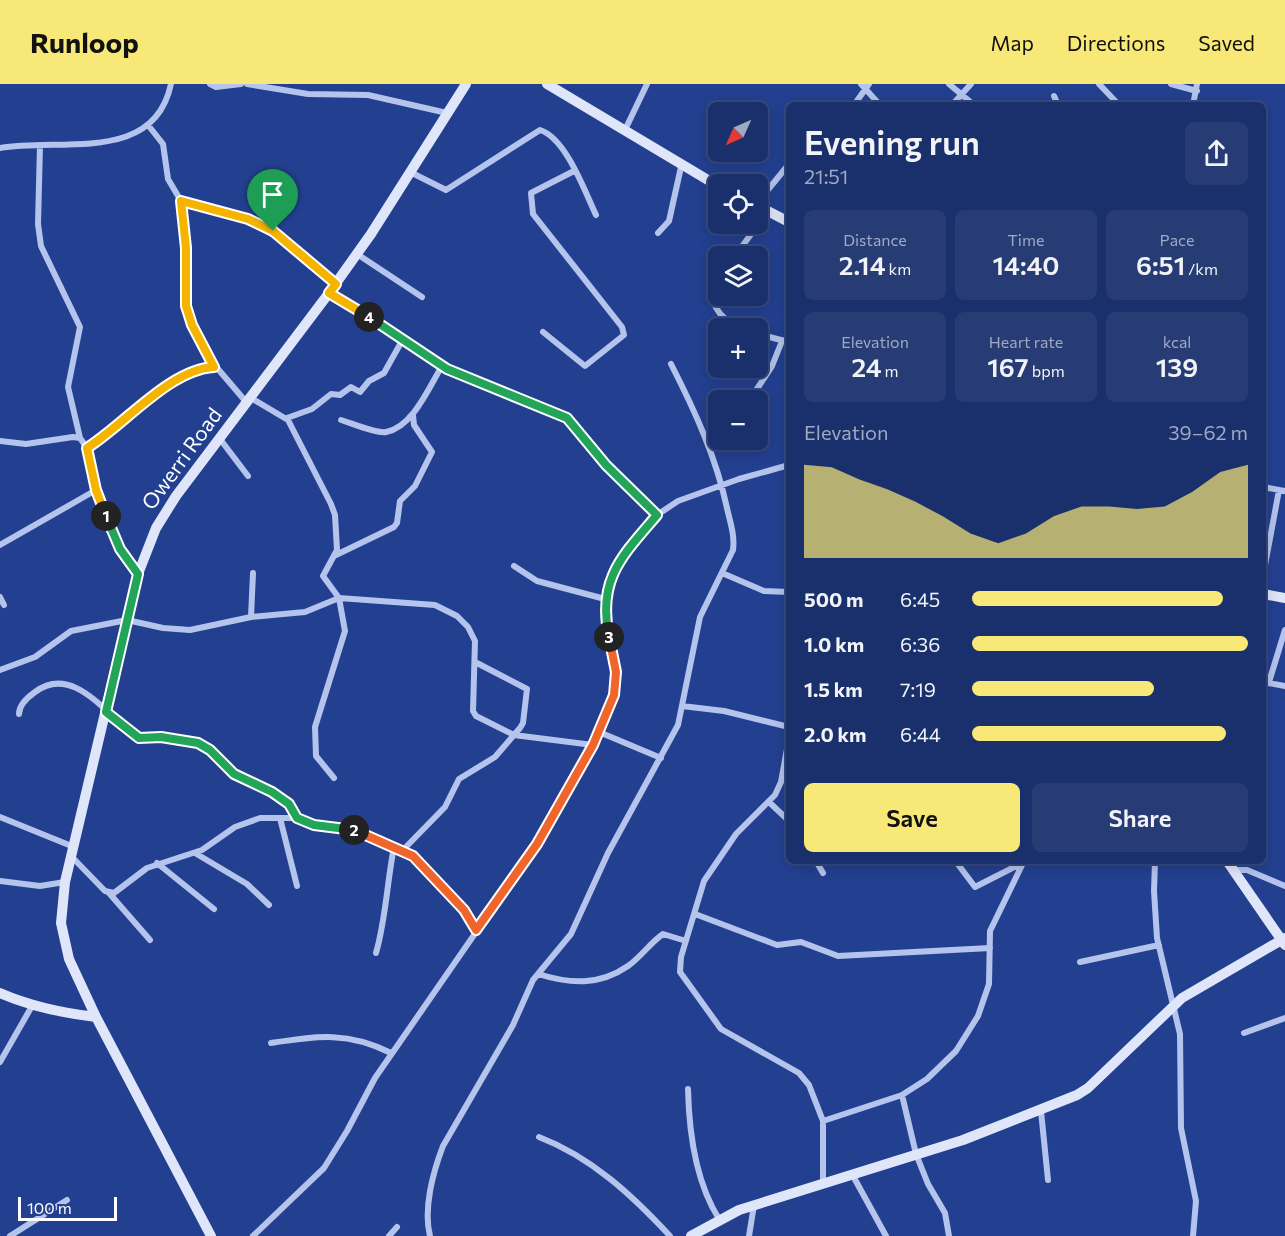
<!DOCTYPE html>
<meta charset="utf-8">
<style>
:root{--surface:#1a306c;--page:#273c74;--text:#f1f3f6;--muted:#9fa9c2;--line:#384b7f;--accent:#f8e877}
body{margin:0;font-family:Commissioner,sans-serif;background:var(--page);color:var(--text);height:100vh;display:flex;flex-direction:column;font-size:22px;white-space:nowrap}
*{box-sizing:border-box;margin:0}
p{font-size:20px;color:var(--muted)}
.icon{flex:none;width:33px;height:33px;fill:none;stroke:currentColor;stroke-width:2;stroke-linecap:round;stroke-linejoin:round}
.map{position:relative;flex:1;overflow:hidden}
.sheet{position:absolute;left:786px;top:18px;width:480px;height:762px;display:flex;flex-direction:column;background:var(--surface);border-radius:9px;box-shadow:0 3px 15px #0003,0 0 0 2px var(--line)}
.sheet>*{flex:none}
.needle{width:39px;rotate:225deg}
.buttons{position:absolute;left:708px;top:18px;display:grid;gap:12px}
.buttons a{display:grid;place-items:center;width:60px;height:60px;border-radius:9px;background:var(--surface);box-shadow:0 3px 15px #0003,0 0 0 2px var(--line);font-size:30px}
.scale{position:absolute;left:18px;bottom:15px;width:99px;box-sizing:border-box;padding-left:6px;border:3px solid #fff;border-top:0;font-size:16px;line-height:21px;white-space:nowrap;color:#fff;-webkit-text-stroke:4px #234090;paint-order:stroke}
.pin{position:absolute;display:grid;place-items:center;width:51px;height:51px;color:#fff;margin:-62px -26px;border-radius:50% 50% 50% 0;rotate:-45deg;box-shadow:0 0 6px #0007}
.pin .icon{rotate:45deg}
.km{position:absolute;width:30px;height:30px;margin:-15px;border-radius:50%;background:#222;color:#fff;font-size:16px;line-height:30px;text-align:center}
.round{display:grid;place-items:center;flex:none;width:63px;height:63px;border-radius:9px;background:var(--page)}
.headline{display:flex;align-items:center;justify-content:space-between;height:102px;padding:0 18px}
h1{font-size:33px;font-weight:600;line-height:45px}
.figures{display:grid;grid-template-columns:repeat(3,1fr);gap:9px;height:102px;padding:6px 18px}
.figures div{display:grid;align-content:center;border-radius:9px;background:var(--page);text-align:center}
.figures b{font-size:26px;font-weight:600}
.figures small{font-size:16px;font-weight:400}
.figures p{font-size:16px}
.chart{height:168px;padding:12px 18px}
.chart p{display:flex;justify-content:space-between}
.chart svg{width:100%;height:108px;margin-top:6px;fill:var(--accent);opacity:.7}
.button{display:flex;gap:12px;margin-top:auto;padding:12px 18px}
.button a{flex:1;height:69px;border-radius:9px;background:var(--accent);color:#111;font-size:24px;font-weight:600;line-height:69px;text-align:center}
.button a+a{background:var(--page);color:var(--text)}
ul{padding:0 18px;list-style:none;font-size:20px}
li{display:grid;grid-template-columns:96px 72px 1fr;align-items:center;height:45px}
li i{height:15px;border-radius:8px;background:var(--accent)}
header{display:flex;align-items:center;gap:36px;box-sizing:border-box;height:84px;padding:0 30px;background:var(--accent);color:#111}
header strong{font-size:28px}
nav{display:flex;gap:33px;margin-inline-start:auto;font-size:21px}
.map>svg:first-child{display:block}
</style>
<header>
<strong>Runloop</strong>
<nav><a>Map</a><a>Directions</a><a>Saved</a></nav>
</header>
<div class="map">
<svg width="1285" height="1152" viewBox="0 0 1285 1152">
<rect width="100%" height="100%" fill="#234090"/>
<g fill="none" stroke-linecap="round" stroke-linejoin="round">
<path stroke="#b4c4ec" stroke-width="6" d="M210 0 216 3 241 0
M247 0 308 10 368 11 447 29
M861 0 880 21
M949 0 974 21
M1099 0 1119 21
M1171 0 1197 7
M1054 12 1058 21
M854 21 869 0
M952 21 971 0
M1193 21 1197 0
M148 41 163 60 168 95 181 117 258 138 272 146 336 200
M625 46 647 0
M40 61 38 140 41 162 80 243 68 303 80 354
M0 64C59 53 154 81 171 0
M410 88 446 106 540 46C566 54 585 108 596 131
M181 117 186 164V222L192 241 214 283
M758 118 789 80
M658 149 669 137 681 83
M357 170 422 213
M735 172 768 127
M718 194C705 217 719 235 741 244
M329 209 379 239 447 285 567 334 606 381 657 431
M543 248 585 282 624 251 622 243 533 130 531 109 574 87
M758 250 789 258
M251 314 288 336 331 420 335 431 337 466 323 492 339 514 345 547 315 643 316 672 334 694
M287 334 312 325 331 310 340 311 351 303 360 308 369 297 384 289 403 255
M341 336C351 339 377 350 386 348 413 343 429 303 442 282
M758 345 766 337 755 308 772 282 782 257
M220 355 248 392
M0 357 26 360 73 353 80 354 87 364
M1263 403 1285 407
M0 461 96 406
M336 471 394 443 397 439 400 417 415 402 432 368 414 341 413 331
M514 482 537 497 605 515
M722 489 764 507 789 508
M138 490C109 453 98 409 87 364 112 348 191 272 218 285L247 319
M1263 492 1279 406
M0 513 4 521
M251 533 253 489
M0 586 35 573 71 547 127 536 163 544 190 546 251 533 305 528 339 514 435 521 457 532 468 543 475 557 473 627 476 632 514 651 593 661
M1263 598 1285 602
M1269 598 1285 546
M682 622 724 627 789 643
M19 630C19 621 28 613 35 608 75 578 109 636 139 654 158 657 175 653 194 658 212 664 219 681 234 689 257 703 284 708 297 734
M599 648 661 674
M789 654 781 698 775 711 736 750 704 797 681 873 680 888 721 945 799 989 809 1001 823 1037V1098
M769 718 789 737
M0 733 74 763
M280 734 297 802
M403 766 445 723 459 695 495 673 520 644 523 639 527 605 475 578
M195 769 247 800 269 821
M72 773 105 807 114 809 147 784 202 766 235 743 260 734H297L314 741 358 748 413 772 464 826 476 846
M816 777 823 789
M1155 777 1154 807 1157 854 1180 950 1181 1044 1196 1117 1193 1152
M157 779 214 825
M957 779 975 803 1022 779
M1233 786H1247L1285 802
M0 797 40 802 65 798
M109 809 150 856
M695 830 777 861 801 858 838 872 990 864
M376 869C386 834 387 798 394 763
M1080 878 1159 861
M538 890C570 900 599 902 628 882 641 873 650 859 663 850L686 857
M1244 949 1285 934
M271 959C317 952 348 947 391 969
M0 978 32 922
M688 1005C689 1049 695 1097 719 1135
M902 1011 916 1070 928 1100 945 1129 949 1152
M1041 1027 1048 1096
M823 1037 902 1011 927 995 956 967 978 932 989 900 990 847 1024 777
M539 1053C591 1073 632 1111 670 1152
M852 1090 886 1152
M10 1152 67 1116
M253 1152 324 1084 347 1047 375 994 537 760 587 672 614 611 616 588 605 533V515L616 483 657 431 678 417 739 395 789 381
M389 1152 397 1143
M430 1152C423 1125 433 1088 443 1062L513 941 533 896 571 850 608 769 678 641 700 533 733 466C735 451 730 438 727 424 716 373 695 327 671 280
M749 1152 754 1121"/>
<path stroke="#e0e6fa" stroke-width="10" d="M547 0 718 102
M758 122 789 138
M1263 510 1285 514
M1227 777 1285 861
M0 909C32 923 62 929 96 933
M211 1152 96 933 69 875 61 839 65 798 138 490 156 444 176 412 329 209 371 150 466 0
M691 1152 739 1126 963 1056 1077 1011 1088 1004 1182 914 1285 854"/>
</g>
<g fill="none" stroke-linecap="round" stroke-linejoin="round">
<g stroke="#fff" stroke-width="12">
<path id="split-1" d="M106 432 96 406 87 364C124 341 170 285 214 283L192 241 186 222V164L181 117 248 135 273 147"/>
</g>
<g stroke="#fff" stroke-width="12">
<path id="split-2" d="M106 432 120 465 138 490 106 628 139 654 161 653 198 659 210 666 234 690 272 708 289 720 297 734 314 741 354 746"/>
</g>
<g stroke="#fff" stroke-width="12">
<path id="split-3" d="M354 746 413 772 464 826 476 846 537 760 593 661 614 611 616 588 609 553"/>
</g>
<g stroke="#fff" stroke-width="12">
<path id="split-4" d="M369 233 447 285 567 334 606 381 657 431C622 472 597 495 609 553"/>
</g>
<g stroke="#fff" stroke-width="12">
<path id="split-5" d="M273 147 336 200 329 209 369 233"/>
</g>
<use href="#split-1" stroke="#f5b400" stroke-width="8"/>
<use href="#split-2" stroke="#22a559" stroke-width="8"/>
<use href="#split-3" stroke="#f0652b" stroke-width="8"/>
<use href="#split-4" stroke="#22a559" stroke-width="8"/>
<use href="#split-5" stroke="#f5b400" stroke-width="8"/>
</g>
<g text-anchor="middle" stroke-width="4.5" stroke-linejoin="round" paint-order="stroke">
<g font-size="21" fill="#fff" stroke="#234090">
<text transform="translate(182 375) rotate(-54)" y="7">Owerri Road</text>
</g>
</g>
</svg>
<div class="buttons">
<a><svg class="needle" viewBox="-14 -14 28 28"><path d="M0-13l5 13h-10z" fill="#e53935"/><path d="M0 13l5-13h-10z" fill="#9fa9c2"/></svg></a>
<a><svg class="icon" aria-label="locate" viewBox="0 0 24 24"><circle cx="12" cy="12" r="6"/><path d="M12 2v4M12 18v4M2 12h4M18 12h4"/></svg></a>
<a><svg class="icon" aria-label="layers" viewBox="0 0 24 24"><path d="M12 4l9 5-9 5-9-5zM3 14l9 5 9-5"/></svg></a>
<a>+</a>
<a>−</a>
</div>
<div class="scale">100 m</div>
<div class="pin" style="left:273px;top:147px;background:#1e9e55"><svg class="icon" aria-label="arrive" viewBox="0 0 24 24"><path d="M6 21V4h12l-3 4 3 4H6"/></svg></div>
<b class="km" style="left:106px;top:432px">1</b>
<b class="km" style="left:354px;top:746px">2</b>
<b class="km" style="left:609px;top:553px">3</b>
<b class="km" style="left:369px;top:233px">4</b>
<section class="sheet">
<div class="headline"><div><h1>Evening run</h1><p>21:51</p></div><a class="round"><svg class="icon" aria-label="share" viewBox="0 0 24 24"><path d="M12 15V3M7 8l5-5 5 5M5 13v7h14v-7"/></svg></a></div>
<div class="figures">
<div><p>Distance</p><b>2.14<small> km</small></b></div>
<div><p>Time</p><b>14:40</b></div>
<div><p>Pace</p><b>6:51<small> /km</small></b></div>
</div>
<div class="figures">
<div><p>Elevation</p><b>24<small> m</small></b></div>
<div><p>Heart rate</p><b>167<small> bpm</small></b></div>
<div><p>kcal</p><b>139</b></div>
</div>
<div class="chart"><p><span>Elevation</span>39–62 m</p>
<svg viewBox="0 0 160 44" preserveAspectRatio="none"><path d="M0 44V6L10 7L20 12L30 16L40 21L50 27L60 34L70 38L80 34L90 27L100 23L110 23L120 24L130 23L140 17L150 9L160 6V44z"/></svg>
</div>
<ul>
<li><b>500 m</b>6:45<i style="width:91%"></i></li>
<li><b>1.0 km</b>6:36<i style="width:100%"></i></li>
<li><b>1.5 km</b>7:19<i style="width:66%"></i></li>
<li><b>2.0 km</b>6:44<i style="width:92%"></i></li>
</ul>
<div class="button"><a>Save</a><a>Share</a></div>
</section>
</div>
